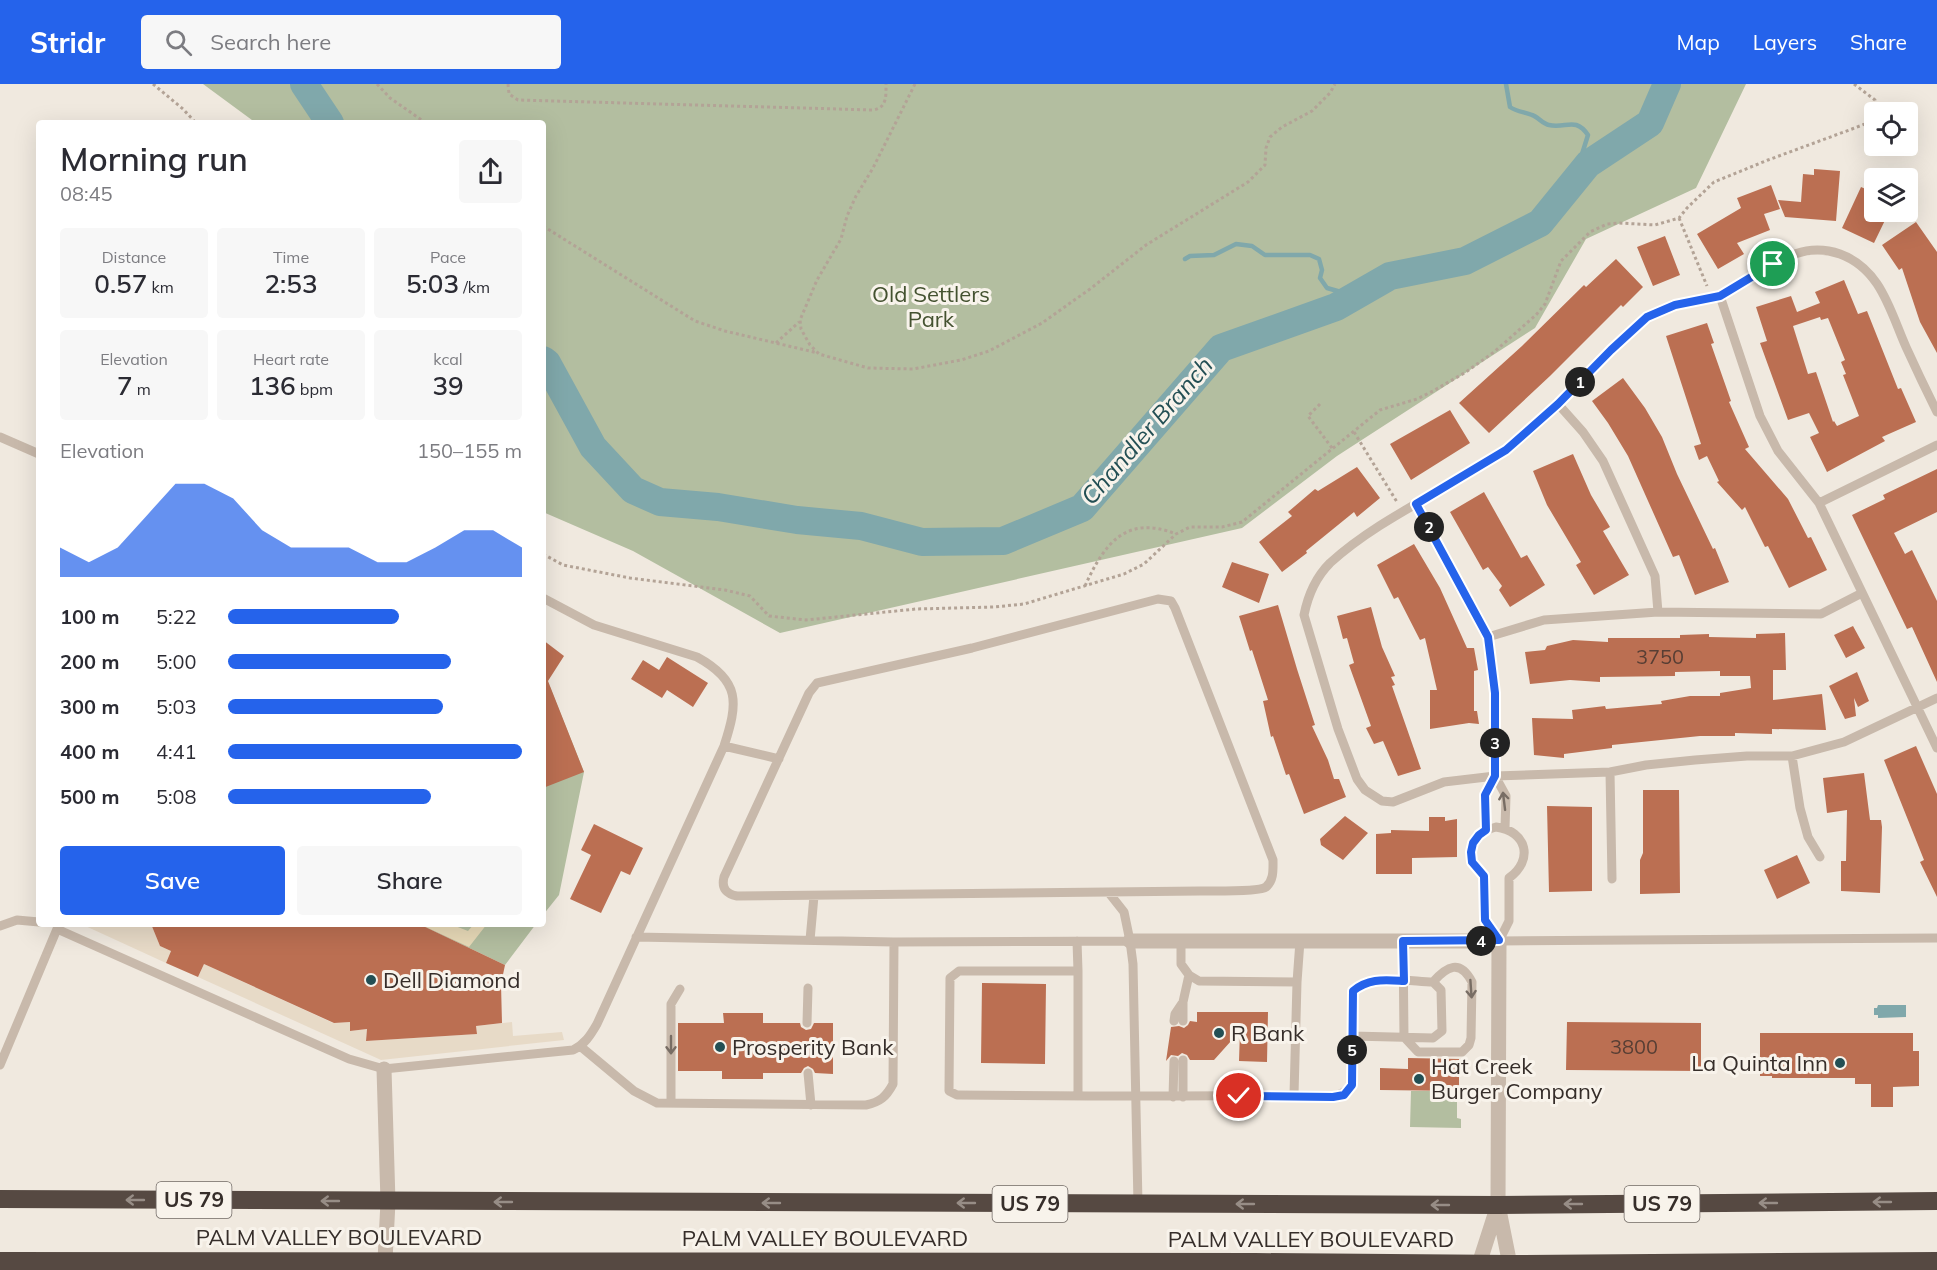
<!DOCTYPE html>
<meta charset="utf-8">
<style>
:root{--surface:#fff;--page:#f7f7f7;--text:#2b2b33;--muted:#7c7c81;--accent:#2563eb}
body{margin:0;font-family:Mulish,sans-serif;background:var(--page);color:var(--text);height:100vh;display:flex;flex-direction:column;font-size:22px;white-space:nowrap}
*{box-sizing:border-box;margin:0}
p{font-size:20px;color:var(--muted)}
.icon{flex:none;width:33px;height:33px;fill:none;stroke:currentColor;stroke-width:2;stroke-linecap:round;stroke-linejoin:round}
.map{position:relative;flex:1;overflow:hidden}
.side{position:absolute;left:36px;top:36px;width:510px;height:807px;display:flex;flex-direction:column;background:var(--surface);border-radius:6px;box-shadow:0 6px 24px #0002}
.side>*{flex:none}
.tools{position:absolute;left:1864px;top:18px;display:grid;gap:12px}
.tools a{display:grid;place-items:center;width:54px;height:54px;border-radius:6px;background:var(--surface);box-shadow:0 6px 24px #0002;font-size:30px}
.pin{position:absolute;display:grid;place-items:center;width:51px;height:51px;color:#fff;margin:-26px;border:3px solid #fff;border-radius:50%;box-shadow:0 2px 6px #0007}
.km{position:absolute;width:30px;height:30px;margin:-15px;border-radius:50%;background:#222;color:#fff;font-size:16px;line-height:30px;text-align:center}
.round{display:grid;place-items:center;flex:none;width:63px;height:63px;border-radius:6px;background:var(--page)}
.summary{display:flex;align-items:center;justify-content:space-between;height:102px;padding:0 24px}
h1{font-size:33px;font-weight:600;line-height:45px}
.stats{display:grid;grid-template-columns:repeat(3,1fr);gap:9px;height:102px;padding:6px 24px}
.stats div{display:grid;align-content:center;border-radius:6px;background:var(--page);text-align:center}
.stats b{font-size:26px;font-weight:600}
.stats small{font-size:16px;font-weight:400}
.stats p{font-size:16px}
.chart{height:168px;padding:12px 24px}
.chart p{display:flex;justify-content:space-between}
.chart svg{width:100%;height:108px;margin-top:6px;fill:var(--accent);opacity:.7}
.button{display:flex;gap:12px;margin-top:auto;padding:12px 24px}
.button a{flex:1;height:69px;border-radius:6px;background:var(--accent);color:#fff;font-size:24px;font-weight:600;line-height:69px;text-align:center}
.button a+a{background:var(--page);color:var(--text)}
ul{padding:0 24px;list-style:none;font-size:20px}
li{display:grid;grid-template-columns:96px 72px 1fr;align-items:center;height:45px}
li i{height:15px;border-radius:8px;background:var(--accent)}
header{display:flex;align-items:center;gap:36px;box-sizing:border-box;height:84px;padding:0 30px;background:var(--accent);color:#fff}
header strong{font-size:28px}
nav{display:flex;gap:33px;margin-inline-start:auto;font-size:21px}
.search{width:420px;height:54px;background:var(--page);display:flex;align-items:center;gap:15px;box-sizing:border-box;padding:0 21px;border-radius:6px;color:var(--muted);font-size:22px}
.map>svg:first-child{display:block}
</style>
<header>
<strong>Stridr</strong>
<div class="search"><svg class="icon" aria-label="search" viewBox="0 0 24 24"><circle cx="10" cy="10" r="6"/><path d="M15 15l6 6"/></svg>Search here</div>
<nav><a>Map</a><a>Layers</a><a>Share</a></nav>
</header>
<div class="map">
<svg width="1937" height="1186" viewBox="0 0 1937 1186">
<rect width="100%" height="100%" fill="#f0e9df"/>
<path fill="#b3bea0" d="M203 0H1746L1696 104 1586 155 1535 244 1337 372 1242 444 780 549 633 467 543 428V39H256Z
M543 599 550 603 584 688 559 811 543 831Z
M419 840H536L505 881Z
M1411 1007H1457V1034L1461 1035V1044L1410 1043Z"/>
<path fill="#e8dab8" d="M419 840H450L468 847 474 840H487L469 863Z"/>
<path fill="#e7dac7" d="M81 840H151L160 862 171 867 166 879Z
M204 880 333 939 350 938V947L367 945 366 957 477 950 476 942 512 938 513 952 562 948 564 956 381 976 198 893Z"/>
<path fill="#80a8ab" d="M1878 921H1906V933L1878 934V931H1874V924H1877Z"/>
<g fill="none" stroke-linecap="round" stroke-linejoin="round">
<path stroke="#80a8ab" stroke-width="4.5" d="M1506 0 1510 23C1517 28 1525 28 1532 31 1538 33 1543 40 1549 41 1566 45 1575 32 1588 51L1577 86 1580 91
M1185 175 1190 172 1214 171 1236 160 1252 162 1265 171H1310L1319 175 1322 186 1320 194 1327 204 1355 212"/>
<path stroke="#80a8ab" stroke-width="28" d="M304 0 330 39
M543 276 547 279 593 363 633 406 660 418 718 423 797 436 861 442 922 458 1003 457 1082 424 1221 264 1336 223 1390 192 1465 177 1540 139 1588 80 1650 39 1667 0"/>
</g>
<path fill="#bb6f52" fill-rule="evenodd" d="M1814 85 1840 87 1836 137 1785 133 1778 116 1801 118 1803 90 1814 91Z
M1771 101 1780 125 1764 130 1770 146 1737 159 1744 170 1718 185 1697 150 1741 124 1737 114Z
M1861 103 1875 109V128H1889L1874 159 1842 144Z
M1916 138 1937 168V269L1920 238 1902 184 1899 186 1882 161Z
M1665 152 1680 191 1653 202 1637 163Z
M1616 175 1643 203 1623 223 1621 221 1550 292 1489 349 1459 319 1522 262 1584 201 1586 203Z
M1844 196 1858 230 1867 227 1898 305 1901 304 1916 338 1882 353 1885 357 1827 388 1810 353 1819 349 1809 329 1788 336 1760 259 1767 257 1756 223 1791 212 1797 228 1820 219 1815 208ZM1820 233 1821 236 1828 234 1845 276 1841 278 1846 290 1843 291 1859 332 1837 342 1834 337 1833 338 1816 288 1808 290 1793 242Z
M1707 239 1714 259 1711 260 1731 317 1729 318 1749 363 1745 365 1788 415 1808 454 1811 453 1827 486 1789 504 1768 462 1765 463 1745 423 1742 426 1717 398 1719 397 1707 372 1699 376 1694 362 1701 360 1666 252Z
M1623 294 1645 324 1662 353 1677 390 1713 465 1715 464 1729 498 1695 511 1679 471 1673 473 1628 372 1608 339 1592 317Z
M1450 326 1470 359 1411 396 1390 360Z
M1573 370 1591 411 1610 443 1603 447 1629 491 1594 511 1576 481 1581 478 1547 421 1533 387Z
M1357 383 1380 414 1357 433 1354 428 1306 467 1307 469 1282 488 1259 458 1292 432 1288 428 1315 405 1318 407Z
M1937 385V428L1894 449 1905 470 1912 466 1937 517V598L1912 543 1907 545 1852 431 1885 415 1883 411Z
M1484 408 1521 474 1527 471 1545 501 1510 523 1499 506 1502 502 1488 483 1483 486 1450 428Z
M1414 460 1440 504 1467 564H1474L1478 586 1474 587V627H1477L1479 640 1469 639 1430 645V606H1437L1425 554 1420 556 1398 513 1394 515 1377 481Z
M1232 478 1269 490 1259 519 1222 503Z
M1278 521 1297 585 1315 641 1312 642 1328 676 1334 695H1339L1346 713 1304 730 1289 690 1286 691 1273 652 1271 653 1263 617 1268 616 1252 566 1250 567 1239 532Z
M1371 523 1382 563 1395 592 1391 593 1395 601 1392 602 1421 685 1398 692 1383 657 1374 660 1366 644 1371 642 1349 581 1354 579 1347 554 1343 555 1337 532Z
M1853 542 1865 564 1846 574 1834 551Z
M1785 549 1786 586H1773V616L1822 610 1826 646 1772 645V650L1735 649V652H1700L1612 661V664L1564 670V674L1534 671 1532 634 1573 635 1572 626 1605 622 1606 625 1662 620 1661 617 1690 612H1720V609L1751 604 1750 592H1720V587L1675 588V592L1600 593V598L1570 596 1530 600 1525 568 1545 566 1547 562 1573 556 1608 558V554H1680V551L1709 550V553L1756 554V550Z
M543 556 564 572 548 597 584 688 543 704Z
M667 573 708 599 693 623 667 606 662 614 631 595 643 576 659 586Z
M1857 588 1869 617 1858 623 1854 614 1856 632 1845 635 1829 602Z
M1916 662 1937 710V813L1920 778 1924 776 1884 676Z
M1864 689 1870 736H1881L1882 743 1880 809 1841 807V777H1846L1847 726 1827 729 1823 694Z
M1643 706H1679L1680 809 1640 810V776L1643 769Z
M1547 722 1592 723V807L1549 808Z
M1345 732 1368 749 1343 776 1321 761 1320 755Z
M1429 733H1445V737L1457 735V773L1412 774V790H1376V750L1391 749V746L1429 747Z
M594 740 643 764 630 791 621 787 601 829 570 815 591 771 581 766Z
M1797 771 1810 799 1777 815 1764 786Z
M151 840H419L505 881 501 900 502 939 476 942 477 950 366 957 367 945 350 947V938L334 939 204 880 198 893 166 879 171 867 160 862Z
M982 899 1046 900 1045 980 981 979Z
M1197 928H1268L1267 978 1239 977 1240 947 1214 976H1190L1187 971 1182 969 1178 972 1171 971 1166 977 1171 943 1179 942 1184 944 1188 941 1190 937 1197 938Z
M723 929H763V939H800L801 943 806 946 811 945 814 939H833V990L815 989 813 985 808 982 804 984 801 989H763V995H722V987H678V939H724Z
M1567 938 1701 939V987L1566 986Z
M1760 949H1913V967H1919V1002L1893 1003V1023H1871V1000H1855V994H1772V992H1760Z
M1408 974 1459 975V1007L1380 1006V984L1408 985Z"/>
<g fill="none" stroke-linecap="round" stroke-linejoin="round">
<path stroke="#b3a396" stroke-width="3" stroke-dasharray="3 3" stroke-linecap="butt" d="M153 0 183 25 196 39
M377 0 390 14 426 39
M508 0 509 10 518 16 873 26C887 24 886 12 886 0
M915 0 873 84 856 112 847 132 841 155 817 196 800 236 801 245 810 261 819 270 868 284 913 285 961 276 989 267 1042 239 1090 205 1146 161 1248 98 1265 81 1266 64 1270 53 1282 43 1312 27 1330 9 1335 0
M1854 0 1875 16 1877 28
M1679 134 1707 202
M543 142 695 237 725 247 818 269
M776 259 799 238
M1320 320 1308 332 1332 364
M1354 348 1397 418
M543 470 563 481 630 494 725 506 750 512 769 532 806 536 916 525 994 523 1024 520 1124 490 1144 480 1176 450 1190 443H1222L1242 438 1380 326 1417 315 1433 307 1466 288 1494 268 1536 231 1545 220 1561 177 1590 148 1607 140 1619 139 1655 141 1679 134 1687 124 1714 98 1768 76 1852 45 1870 38 1875 32
M1085 502C1104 460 1126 430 1176 450"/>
<path stroke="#c8b9ab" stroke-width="9" d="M1720 212 1760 332 1778 367 1819 419 1937 664
M1558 320 1583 348 1603 377 1655 492 1658 528
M1937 328C1926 306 1916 285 1906 263 1890 227 1881 185 1840 170 1791 153 1762 195 1721 211 1716 214 1709 214 1703 215 1684 219 1664 223 1648 233 1638 239 1629 250 1621 257 1582 292 1547 337 1505 366 1449 406 1382 432 1330 479 1316 493 1308 511 1304 531L1338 645 1357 695 1365 706 1382 717 1393 718 1444 698 1495 692 1610 688 1646 681 1695 676 1747 672H1792L1844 658 1937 614
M0 353 39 370
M1819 419 1937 361
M1416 420 1488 553 1495 609V692L1485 711 1486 746
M1158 515 1171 517 1175 524 1273 776C1273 786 1274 796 1266 803 1259 808 1211 807 1200 807L737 812C727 810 721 805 724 793L809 609 817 599 972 564Z
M1488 553 1544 536 1658 528 1821 530 1862 509
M724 662 779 675
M1792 672 1800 724 1808 753 1820 773
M1610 688 1612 795
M1495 692 1506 712 1505 744
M1496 743C1527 747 1534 776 1509 794V837L1499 857 1485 836 1484 792C1463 773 1470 750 1496 743Z
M1109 809 1124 828 1130 857
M0 842 17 836 39 838
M636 853 894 858 1130 857 1133 880 1138 1120
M810 856 814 812
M1077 857 1078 887
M1181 857V880L1189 891 1199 897 1297 898 1300 857
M1403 857 1404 953 1418 968H1462L1469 961 1471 954 1472 898C1460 875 1447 882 1433 898
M1499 857 1937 854
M1174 937 1175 930 1183 918
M1183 937V918L1189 891
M807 939 808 904
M580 962 634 1007 657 1019 866 1021C880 1018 886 1013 893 1000L894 858
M1183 976V1013
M0 981 57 845 349 975 384 985 573 966C585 960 590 952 597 940L724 662C738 619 741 597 697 573L594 541 543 514
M808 989 811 1021
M1294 1011C1316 1012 1337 1019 1352 1001L1353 907C1375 890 1406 897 1433 898L1441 906 1442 947 1433 954 1352 952
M1078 1012V887H959L950 894 949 1007 957 1011C1070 1012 1182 1013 1294 1011L1297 898
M1173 1013 1174 977
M671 1019V920L680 905"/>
<path stroke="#c8b9ab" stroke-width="15" d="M1130 857H1499L1498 1121 1511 1186
M384 985 388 1118 385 1176
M1479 1186V1180L1498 1121"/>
<path stroke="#564942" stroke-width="18" d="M0 1115 1498 1121 1937 1117
M0 1177 1255 1178 1511 1180 1937 1177"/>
</g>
<defs><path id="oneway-shaft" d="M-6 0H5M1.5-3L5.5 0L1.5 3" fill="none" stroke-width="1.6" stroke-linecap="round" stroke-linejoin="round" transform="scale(1.5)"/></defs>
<g stroke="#786d64">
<use href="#oneway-shaft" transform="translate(1504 717) rotate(-97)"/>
<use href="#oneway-shaft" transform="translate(1471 905) rotate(86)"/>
<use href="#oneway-shaft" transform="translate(671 961) rotate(90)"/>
</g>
<g stroke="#978d86">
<use href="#oneway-shaft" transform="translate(135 1116) rotate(-180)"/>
<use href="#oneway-shaft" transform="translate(330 1117) rotate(-180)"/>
<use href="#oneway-shaft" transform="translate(503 1118) rotate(-180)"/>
<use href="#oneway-shaft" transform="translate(1882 1118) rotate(180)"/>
<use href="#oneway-shaft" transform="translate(771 1119) rotate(-180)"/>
<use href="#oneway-shaft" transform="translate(966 1119) rotate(-180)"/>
<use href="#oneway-shaft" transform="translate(1768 1119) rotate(180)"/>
<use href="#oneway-shaft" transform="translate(1245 1120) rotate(-180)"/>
<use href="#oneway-shaft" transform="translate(1573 1120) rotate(180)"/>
<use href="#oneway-shaft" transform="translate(1440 1121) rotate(-180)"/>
</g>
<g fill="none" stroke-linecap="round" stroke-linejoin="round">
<g stroke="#fff" stroke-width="12">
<path id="route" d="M1239 1012 1333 1013 1344 1011 1352 1001 1353 907C1369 894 1384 896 1404 897L1403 857 1499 856 1485 836 1484 792 1472 778 1471 768 1473 759 1479 751 1486 746 1485 711 1495 692V609L1488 553 1416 420 1506 366 1558 320 1611 266 1647 233 1675 221 1720 212 1773 180"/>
</g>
<use href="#route" stroke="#2563eb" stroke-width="8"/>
</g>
<g fill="#234f54" stroke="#f8f3eb" stroke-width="2">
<circle cx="371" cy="896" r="6"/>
<circle cx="1219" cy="949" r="6"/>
<circle cx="720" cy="963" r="6"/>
<circle cx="1840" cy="979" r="6"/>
<circle cx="1419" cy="995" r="6"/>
</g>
<g text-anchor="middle" stroke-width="6" stroke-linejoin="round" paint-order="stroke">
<g font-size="20" fill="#573e34">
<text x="1660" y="580">3750</text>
<text x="1634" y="970">3800</text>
</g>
<g fill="#f8f3eb" stroke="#706964" stroke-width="1.5">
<rect x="156.5" y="1098" width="75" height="36" rx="4.5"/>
<rect x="992.5" y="1102" width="75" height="36" rx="4.5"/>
<rect x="1624.5" y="1102" width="75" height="36" rx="4.5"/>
</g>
<g font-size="21" font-weight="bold" fill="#362e2a">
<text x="194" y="1123">US 79</text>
<text x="1030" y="1127">US 79</text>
<text x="1662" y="1127">US 79</text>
</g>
<g font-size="22" fill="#445230" stroke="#f8f3eb">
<text x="931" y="218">Old Settlers<tspan x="931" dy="25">Park</tspan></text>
</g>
<g font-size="22" fill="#362e2a" stroke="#f8f3eb" text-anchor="start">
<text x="383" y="904">Dell Diamond</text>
<text x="1231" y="957">R Bank</text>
<text x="732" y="971">Prosperity Bank</text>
<text x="1828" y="987" text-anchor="end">La Quinta Inn</text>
<text x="1431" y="990">Hat Creek<tspan x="1431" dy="25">Burger Company</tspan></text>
</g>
<g font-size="22" fill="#362e2a" stroke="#f8f3eb">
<text x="339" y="1161">PALM VALLEY BOULEVARD</text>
<text x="825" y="1162">PALM VALLEY BOULEVARD</text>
<text x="1311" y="1163">PALM VALLEY BOULEVARD</text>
</g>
<g font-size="24" font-style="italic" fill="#234f54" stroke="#f8f3eb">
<text transform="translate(1147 347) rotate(-49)" y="8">Chandler Branch</text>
</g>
</g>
</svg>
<div class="tools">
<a><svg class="icon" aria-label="locate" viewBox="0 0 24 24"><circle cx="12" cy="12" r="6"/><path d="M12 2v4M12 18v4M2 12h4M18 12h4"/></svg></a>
<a><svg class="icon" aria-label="layers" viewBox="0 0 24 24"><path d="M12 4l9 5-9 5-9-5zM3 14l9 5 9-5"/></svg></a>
</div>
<div class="pin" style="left:1773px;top:180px;background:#1e9e55"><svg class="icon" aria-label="arrive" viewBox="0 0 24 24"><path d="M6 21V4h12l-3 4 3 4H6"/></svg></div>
<div class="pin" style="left:1239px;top:1012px;background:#d93025"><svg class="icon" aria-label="check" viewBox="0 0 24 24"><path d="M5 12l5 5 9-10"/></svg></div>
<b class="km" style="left:1580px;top:298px">1</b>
<b class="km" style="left:1429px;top:443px">2</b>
<b class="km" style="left:1495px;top:659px">3</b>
<b class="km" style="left:1481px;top:857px">4</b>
<b class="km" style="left:1352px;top:966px">5</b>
<section class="side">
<div class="summary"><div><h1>Morning run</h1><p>08:45</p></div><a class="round"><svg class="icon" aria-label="share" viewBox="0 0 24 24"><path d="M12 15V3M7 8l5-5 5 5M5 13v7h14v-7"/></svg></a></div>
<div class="stats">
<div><p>Distance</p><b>0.57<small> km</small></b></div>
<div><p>Time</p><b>2:53</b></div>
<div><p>Pace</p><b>5:03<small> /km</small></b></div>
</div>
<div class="stats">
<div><p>Elevation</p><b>7<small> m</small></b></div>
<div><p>Heart rate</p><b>136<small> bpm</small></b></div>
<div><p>kcal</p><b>39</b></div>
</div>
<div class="chart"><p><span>Elevation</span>150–155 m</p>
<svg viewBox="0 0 160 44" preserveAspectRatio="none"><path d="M0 44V32L10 38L20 32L30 19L40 6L50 6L60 12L70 25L80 32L90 32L100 32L110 38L120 38L130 32L140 25L150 25L160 32V44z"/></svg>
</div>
<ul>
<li><b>100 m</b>5:22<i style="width:58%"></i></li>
<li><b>200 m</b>5:00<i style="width:76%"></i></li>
<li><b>300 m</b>5:03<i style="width:73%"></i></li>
<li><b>400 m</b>4:41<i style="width:100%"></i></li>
<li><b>500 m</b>5:08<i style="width:69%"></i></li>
</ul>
<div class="button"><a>Save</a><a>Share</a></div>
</section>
</div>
